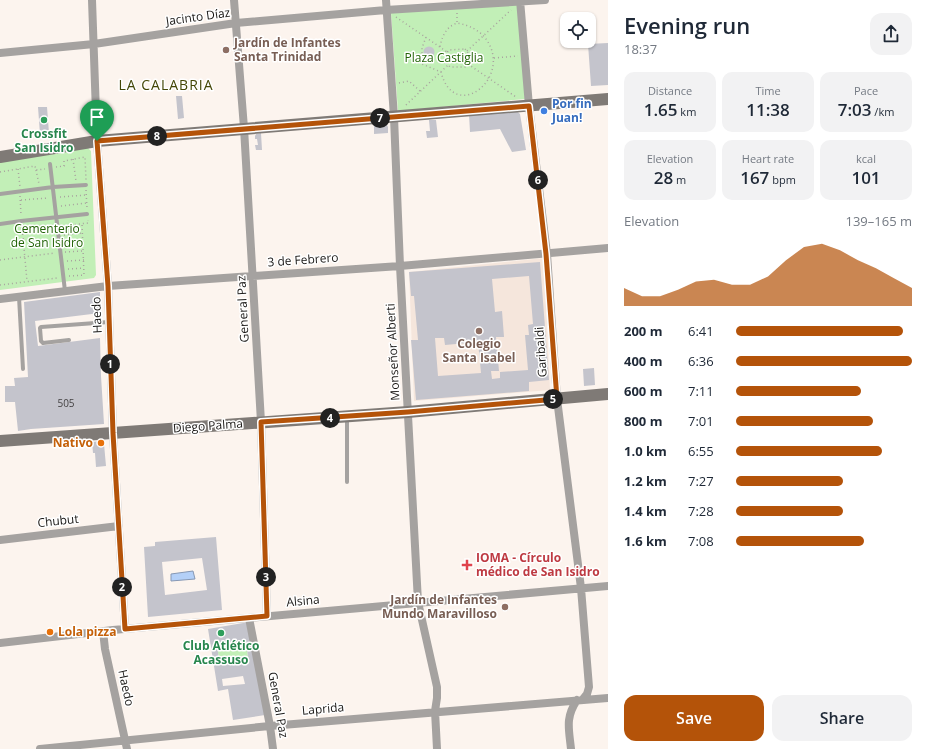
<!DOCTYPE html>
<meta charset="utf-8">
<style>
:root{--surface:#fff;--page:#f2f2f3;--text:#1f2937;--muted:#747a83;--accent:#b45309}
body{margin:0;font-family:"Open Sans",sans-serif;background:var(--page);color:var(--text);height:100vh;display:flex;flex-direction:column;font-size:15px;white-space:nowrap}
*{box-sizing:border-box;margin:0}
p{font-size:13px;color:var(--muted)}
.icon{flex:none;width:22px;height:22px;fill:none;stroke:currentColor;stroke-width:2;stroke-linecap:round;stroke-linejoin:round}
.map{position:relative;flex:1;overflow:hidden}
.side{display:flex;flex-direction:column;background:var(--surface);width:320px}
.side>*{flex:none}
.buttons{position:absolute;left:560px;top:12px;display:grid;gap:8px}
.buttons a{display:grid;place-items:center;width:36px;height:36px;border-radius:8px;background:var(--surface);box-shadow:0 1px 3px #0004;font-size:20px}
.pin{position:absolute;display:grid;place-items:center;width:34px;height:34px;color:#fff;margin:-41px -17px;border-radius:50% 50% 50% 0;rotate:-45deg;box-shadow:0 0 4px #0007}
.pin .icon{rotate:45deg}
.km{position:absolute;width:20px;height:20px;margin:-10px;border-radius:50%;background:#222;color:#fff;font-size:11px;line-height:20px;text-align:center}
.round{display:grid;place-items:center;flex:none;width:42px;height:42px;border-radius:12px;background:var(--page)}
.headline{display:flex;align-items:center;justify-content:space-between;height:68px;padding:0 16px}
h1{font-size:22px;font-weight:600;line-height:30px}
.metrics{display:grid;grid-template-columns:repeat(3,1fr);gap:6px;height:68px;padding:4px 16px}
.metrics div{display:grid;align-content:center;border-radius:10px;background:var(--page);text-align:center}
.metrics b{font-size:17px;font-weight:600}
.metrics small{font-size:11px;font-weight:400}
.metrics p{font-size:11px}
.chart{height:112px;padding:8px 16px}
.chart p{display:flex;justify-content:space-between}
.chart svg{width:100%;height:72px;margin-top:4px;fill:var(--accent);opacity:.7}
.primary-button{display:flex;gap:8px;margin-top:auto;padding:8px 16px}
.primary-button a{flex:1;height:46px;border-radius:12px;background:var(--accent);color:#fff;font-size:16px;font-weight:600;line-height:46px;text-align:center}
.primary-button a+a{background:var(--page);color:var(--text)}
ul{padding:0 16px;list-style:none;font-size:13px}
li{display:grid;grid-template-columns:64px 48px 1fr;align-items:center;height:30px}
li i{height:10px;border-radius:5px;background:var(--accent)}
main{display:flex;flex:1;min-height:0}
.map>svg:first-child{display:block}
</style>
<main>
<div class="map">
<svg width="608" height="749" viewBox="0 0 608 749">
<rect width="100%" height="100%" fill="#fcf4ee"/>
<path fill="#f5e6dc" d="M544 258 550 390 414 401 409 272Z"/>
<path fill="#c2efb7" d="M518 4 525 99 398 111 391 13Z
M88 148 91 151 96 275 94 278 0 290V162Z
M246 641 248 657 219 660 217 644Z"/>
<path fill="#b4d0f8" stroke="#8698b4" d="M193 571 195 579 171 581V574Z"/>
<path fill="#c4c4cc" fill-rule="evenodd" d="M608 43V85L591 86 588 44Z
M423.5 52a5.5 5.5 0 1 1 11 0a5.5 5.5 0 1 1-11 0Z
M176 96H182L184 118 178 119Z
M38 107H47L49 133 40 134Z
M517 111 520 114 526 150 512 152 500 129 470 132 469 114Z
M429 120H436L438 137 427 138 426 131H430Z
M374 123H386L388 127V133L374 134Z
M261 133 262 150H256L255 145H258L257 139H255V136L256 134Z
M540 262 549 380 529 382V391L416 400 411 340H418L414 296H411L409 272ZM529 276 533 324 528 325 529 335H525L528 370 500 372V378L492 379 491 371H499L496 337H504L502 311 495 312 492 279ZM435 338H444L445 345 478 342 481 373 438 376Z
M100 292V313L35 321 38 346 100 338 101 376 104 424 31 429 18 431 15 402H5V386H15L14 378 28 377 24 302Z
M594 368 595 385 584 386 583 369Z
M101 441 104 444 106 466 96 467 95 453H93L92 442Z
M216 537 222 610 148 617 144 547 155 546V542ZM202 558 207 590 165 595 162 562Z
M249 622 265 715 233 720 228 689 218 691 208 629ZM246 641 248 657 219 660 217 644ZM243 676 245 684 223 686 222 679Z"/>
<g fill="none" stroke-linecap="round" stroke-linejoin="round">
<path stroke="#a8a39e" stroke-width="1.5" stroke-dasharray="1 3" stroke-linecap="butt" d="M457 13V23
M396 17 447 52
M426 37 422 48V64L441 72C454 124 514 78 486 39 479 30 469 25 457 23 446 27 442 36 440 47
M465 49C470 54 470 61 466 67H450L447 63 446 54 449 50Z
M467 51 511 10
M494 58 518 56
M468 64 516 97
M399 83 409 81 421 92
M406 105 448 65
M73 159 76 181
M56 167 64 166V161L85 157 86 180
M18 169 20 187
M36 170 39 184
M0 172 35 166 36 170 45 169
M86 190 87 208
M20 196 21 215
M60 197 86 195
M21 200 48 198
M61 206 87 203
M22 226 27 281
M63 226 88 223V220
M64 235 82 233
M65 243 83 242
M65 252 83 251
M0 260 55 253
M67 261 84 260
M68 269 84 268
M69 276 84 275 82 224
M0 285 57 278"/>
<path stroke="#a5a2a0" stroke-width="4" d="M50 164 65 291
M0 194 53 187 86 185
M0 224 21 221 87 214
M19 297 23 369
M69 340 43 343 41 341 40 328 41 327 109 322
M347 482V417"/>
<path stroke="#a5a2a0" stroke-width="8" d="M92 0 97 141 108 286 113 433 125 629
M234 0 244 128 261 422 267 616
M386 0 394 117 400 266 418 602 437 687V698L435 711 437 749
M520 0 529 106 547 254 557 399 581 588 589 687 587 694 583 699
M0 53 94 44 236 23 386 10 545 0
M0 299 108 286 400 266 608 248
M0 540 119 526
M249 618 270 726 273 749
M103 631 105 649 127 749
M0 643 113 630 608 586
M40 749 270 726 608 698
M571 749C569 729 565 718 577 700"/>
<path stroke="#7f7a76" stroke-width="12" d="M0 157 97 141 608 99
M0 441 408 412 608 394"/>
</g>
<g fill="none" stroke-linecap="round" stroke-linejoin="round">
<g stroke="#fff" stroke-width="8">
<path id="route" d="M529 106 546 254 557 399 408 412 261 422 267 616 125 629 113 433 108 286 97 141Z"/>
</g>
<use href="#route" stroke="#b45309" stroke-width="5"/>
</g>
<g fill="#8d6e63" stroke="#fff" stroke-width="1.5">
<circle cx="226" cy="50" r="4"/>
<circle cx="479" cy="331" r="4"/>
<circle cx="505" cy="607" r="4"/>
</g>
<circle fill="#3f7fe0" stroke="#fff" stroke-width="1.5" cx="544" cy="111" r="4"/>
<g fill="#2e9e5b" stroke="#fff" stroke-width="1.5">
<circle cx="44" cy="120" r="4"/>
<circle cx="221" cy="633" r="4"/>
</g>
<g fill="#e8710a" stroke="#fff" stroke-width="1.5">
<circle cx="101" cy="443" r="4"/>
<circle cx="50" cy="632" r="4"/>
</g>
<path fill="#e0444e" stroke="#fff" stroke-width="1.5" d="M465 559h4v4h4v4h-4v4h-4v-4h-4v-4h4z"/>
<g text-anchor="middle" stroke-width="3" stroke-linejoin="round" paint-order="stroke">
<g font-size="10" fill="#444243">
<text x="66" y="407">505</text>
</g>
<g font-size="12" fill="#191715" stroke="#fff">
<text transform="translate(198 17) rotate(-8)" y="4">Jacinto Díaz</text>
<text transform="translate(303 260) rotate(-4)" y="4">3 de Febrero</text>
<text transform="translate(243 309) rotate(-93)" y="4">General Paz</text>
<text transform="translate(97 315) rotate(-92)" y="4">Haedo</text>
<text transform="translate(393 352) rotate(-93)" y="4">Monseñor Alberti</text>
<text transform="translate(541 352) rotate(-94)" y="4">Garibaldi</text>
<text transform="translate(208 426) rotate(-4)" y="4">Diego Palma</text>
<text transform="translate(58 521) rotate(-6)" y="4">Chubut</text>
<text transform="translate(303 601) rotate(-5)" y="4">Alsina</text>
<text transform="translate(126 688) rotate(78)" y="4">Haedo</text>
<text transform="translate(278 705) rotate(80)" y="4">General Paz</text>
<text transform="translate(323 709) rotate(-5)" y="4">Laprida</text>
</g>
<g font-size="12" font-weight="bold" fill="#785e54" stroke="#fff" text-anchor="start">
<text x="234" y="47">Jardín de Infantes<tspan x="234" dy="14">Santa Trinidad</tspan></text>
<text x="479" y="348" text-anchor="middle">Colegio<tspan x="479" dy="14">Santa Isabel</tspan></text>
<text x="497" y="604" text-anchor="end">Jardín de Infantes<tspan x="497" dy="14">Mundo Maravilloso</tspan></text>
</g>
<g font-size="12" fill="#216305" stroke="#fff">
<text x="444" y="62">Plaza Castiglia</text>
<text x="47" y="233">Cementerio<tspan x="47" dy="14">de San Isidro</tspan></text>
</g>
<g font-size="12" font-weight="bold" fill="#366cbe" stroke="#fff" text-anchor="start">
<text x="552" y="108">Por fin<tspan x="552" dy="14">Juan!</tspan></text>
</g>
<g font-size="12" font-weight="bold" fill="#27864d" stroke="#fff">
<text x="44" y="138">Crossfit<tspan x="44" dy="14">San Isidro</tspan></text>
<text x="221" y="650">Club Atlético<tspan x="221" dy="14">Acassuso</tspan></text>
</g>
<g font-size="12" font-weight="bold" fill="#c56008" stroke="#fff" text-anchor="end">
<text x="93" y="447">Nativo</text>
<text x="58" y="636" text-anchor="start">Lola pizza</text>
</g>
<g font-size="12" font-weight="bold" fill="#be3a42" stroke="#fff" text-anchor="start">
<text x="476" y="562">IOMA - Círculo<tspan x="476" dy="14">médico de San Isidro</tspan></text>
</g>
<g font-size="14" letter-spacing="1" fill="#444606" stroke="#fff">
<text x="166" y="90">LA CALABRIA</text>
</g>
</g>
</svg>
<div class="buttons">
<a><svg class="icon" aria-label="locate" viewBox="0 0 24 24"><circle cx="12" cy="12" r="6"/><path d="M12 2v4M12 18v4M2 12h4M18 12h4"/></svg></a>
</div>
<div class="pin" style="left:97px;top:141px;background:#1e9e55"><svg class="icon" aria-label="arrive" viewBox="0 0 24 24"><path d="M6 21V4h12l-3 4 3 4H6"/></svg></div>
<b class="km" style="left:110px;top:364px">1</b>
<b class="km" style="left:122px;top:587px">2</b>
<b class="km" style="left:266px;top:577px">3</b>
<b class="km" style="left:330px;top:418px">4</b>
<b class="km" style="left:553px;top:399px">5</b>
<b class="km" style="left:538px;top:180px">6</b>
<b class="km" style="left:380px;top:118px">7</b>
<b class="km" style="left:157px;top:136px">8</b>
</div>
<section class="side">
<div class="headline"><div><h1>Evening run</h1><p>18:37</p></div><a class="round"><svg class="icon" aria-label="share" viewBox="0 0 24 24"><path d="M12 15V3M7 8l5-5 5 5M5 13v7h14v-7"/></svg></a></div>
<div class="metrics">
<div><p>Distance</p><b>1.65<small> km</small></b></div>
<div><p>Time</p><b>11:38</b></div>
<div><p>Pace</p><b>7:03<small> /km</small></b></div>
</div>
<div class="metrics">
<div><p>Elevation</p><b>28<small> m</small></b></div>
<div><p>Heart rate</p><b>167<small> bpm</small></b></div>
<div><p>kcal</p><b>101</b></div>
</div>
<div class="chart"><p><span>Elevation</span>139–165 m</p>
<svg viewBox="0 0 160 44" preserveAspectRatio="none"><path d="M0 44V33L10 38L20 38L30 34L40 29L50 28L60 31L70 31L80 26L90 16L100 8L110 6L120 10L130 16L140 21L150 27L160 33V44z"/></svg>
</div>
<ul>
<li><b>200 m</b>6:41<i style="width:95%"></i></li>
<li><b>400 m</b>6:36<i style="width:100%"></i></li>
<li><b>600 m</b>7:11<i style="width:71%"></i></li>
<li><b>800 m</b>7:01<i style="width:78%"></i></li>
<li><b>1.0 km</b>6:55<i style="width:83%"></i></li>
<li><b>1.2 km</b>7:27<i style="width:61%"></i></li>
<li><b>1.4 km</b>7:28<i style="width:61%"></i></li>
<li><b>1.6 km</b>7:08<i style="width:73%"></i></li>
</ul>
<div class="primary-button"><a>Save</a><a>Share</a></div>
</section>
</main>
